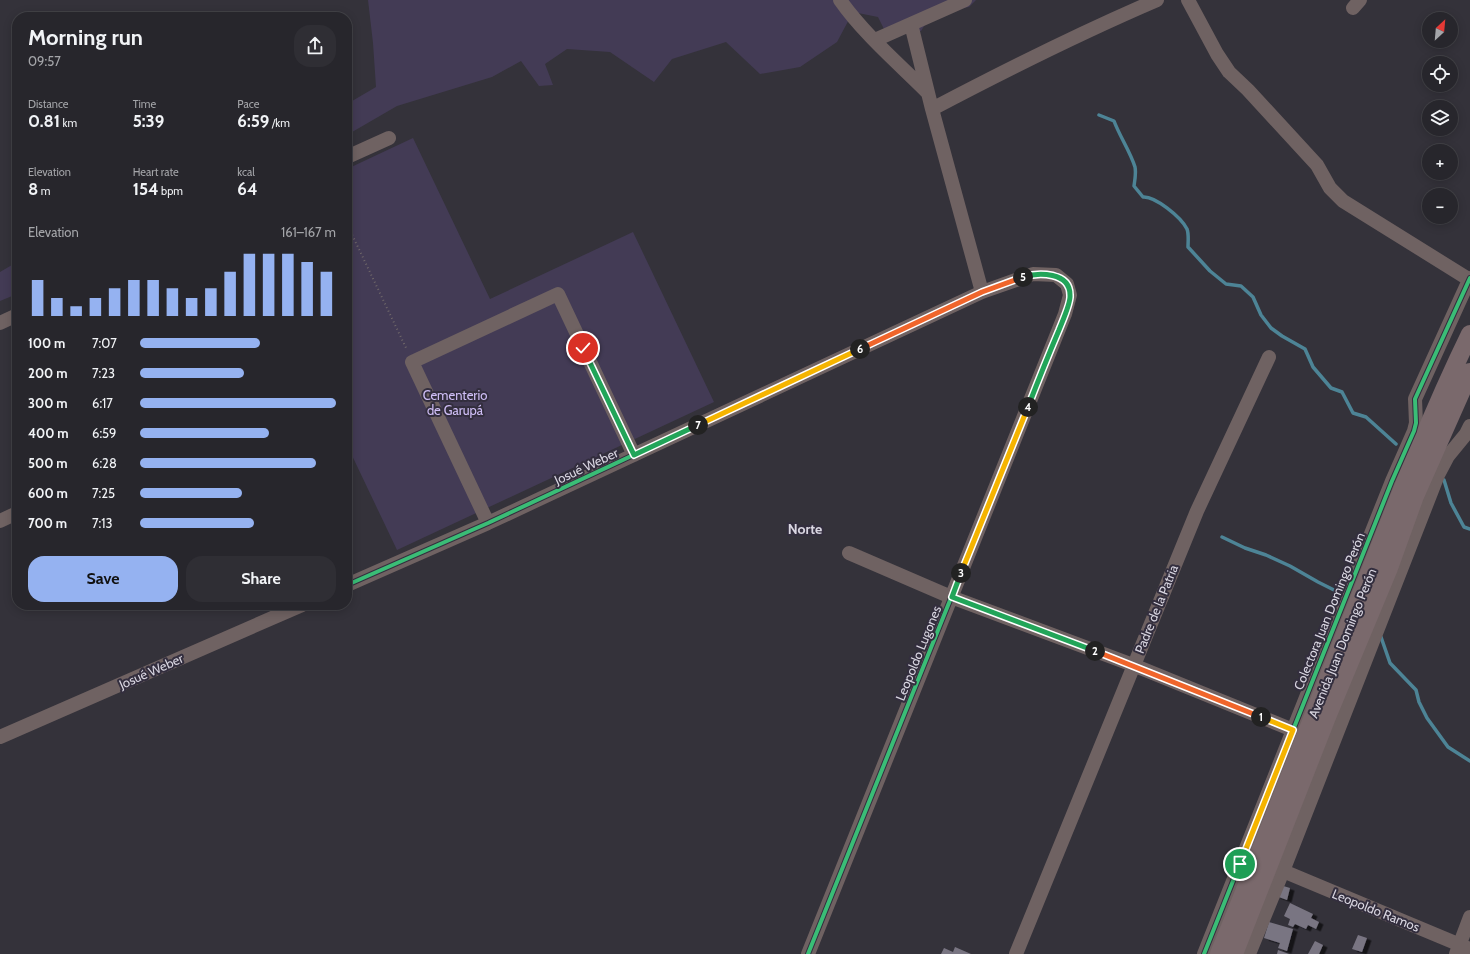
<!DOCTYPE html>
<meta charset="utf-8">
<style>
:root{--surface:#27262c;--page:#2f2e34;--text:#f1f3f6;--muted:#a4a5a9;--line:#434348;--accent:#95b2f1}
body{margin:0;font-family:Cabin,sans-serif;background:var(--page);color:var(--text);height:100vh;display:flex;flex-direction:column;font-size:15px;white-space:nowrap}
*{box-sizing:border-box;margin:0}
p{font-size:13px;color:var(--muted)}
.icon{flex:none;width:22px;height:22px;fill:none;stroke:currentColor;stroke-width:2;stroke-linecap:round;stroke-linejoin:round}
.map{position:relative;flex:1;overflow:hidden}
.drawer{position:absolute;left:12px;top:12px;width:340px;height:598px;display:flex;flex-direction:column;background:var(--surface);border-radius:16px;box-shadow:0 2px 10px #0003,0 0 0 1px var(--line)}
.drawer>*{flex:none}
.needle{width:26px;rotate:26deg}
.fabs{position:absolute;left:1422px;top:12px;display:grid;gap:8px}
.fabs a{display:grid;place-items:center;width:36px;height:36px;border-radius:50%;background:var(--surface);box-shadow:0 2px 10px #0003,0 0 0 1px var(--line);font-size:20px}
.pin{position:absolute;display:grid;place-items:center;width:34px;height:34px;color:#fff;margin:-17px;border:2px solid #fff;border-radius:50%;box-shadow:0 1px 4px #0007}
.km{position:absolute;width:20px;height:20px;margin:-10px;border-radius:50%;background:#222;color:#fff;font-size:11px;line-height:20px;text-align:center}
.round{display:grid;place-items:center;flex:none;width:42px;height:42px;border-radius:16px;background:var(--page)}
.summary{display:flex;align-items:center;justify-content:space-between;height:68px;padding:0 16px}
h1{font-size:22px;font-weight:700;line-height:30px}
.stats{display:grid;grid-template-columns:repeat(3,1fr);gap:6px;height:68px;padding:4px 16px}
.stats div{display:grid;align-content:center}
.stats b{font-size:17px;font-weight:700}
.stats small{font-size:11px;font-weight:400}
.stats p{font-size:11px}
.chart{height:112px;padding:8px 16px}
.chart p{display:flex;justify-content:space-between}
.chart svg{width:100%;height:72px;margin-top:4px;stroke:var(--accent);stroke-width:6}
.button{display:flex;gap:8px;margin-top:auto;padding:8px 16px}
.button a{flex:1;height:46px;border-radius:16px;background:var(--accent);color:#111;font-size:16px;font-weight:700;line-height:46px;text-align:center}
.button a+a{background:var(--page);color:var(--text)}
ul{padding:0 16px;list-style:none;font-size:13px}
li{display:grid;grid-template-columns:64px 48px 1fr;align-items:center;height:30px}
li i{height:10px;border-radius:5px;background:var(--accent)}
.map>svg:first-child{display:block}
</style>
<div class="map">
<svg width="1470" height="954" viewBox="0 0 1470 954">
<defs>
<filter id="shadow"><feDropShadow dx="4.5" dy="2.5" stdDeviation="0" flood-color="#0009"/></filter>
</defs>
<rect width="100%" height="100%" fill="#34323a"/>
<path fill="#433b55" d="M368 0H976L969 7 932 13 921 31 888 37 878 17 853 12 837 42 800 67 760 74 726 42 672 59 654 82 610 52 567 49 545 64 553 85 539 86 521 61 492 77 397 106 347 135V104L376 87 373 43Z
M413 138 490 299 633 232 714 402 397 550 347 445V169Z
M17 262V294L0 301V272Z"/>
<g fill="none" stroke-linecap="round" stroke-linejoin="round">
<path stroke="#4d8496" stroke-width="3.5" d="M1099 115 1114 121C1120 137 1130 151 1135 167 1136 172 1135 180 1134 186L1143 197C1155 196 1181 217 1187 229 1189 234 1188 242 1188 247L1210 271 1226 284 1241 286 1253 297 1261 315 1271 328 1282 336 1305 349 1313 367 1331 388 1342 392 1353 413 1366 417 1396 444
M1444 480 1451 503 1464 527 1470 529
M1222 537 1245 548 1266 555 1290 566 1318 582 1336 591
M1381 637 1390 663 1416 690 1419 702 1427 718 1448 747 1470 761"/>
</g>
<path fill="#797582" filter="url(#shadow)" d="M1280 885 1290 888 1287 900 1276 896Z
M1290 903 1313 914 1311 918 1319 922 1316 929 1308 925 1306 929 1295 924 1293 927 1288 925 1290 919 1284 916Z
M1269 922 1293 929 1287 951 1278 948 1280 943 1264 938Z
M1358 935 1367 938 1362 952 1352 949Z
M1315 941 1323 945 1319 954H1308Z
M955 947 971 954H941L944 948 953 952Z
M1278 950 1289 954H1277Z"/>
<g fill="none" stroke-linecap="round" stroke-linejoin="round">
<path stroke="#70686a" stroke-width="2" stroke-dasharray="1 3" stroke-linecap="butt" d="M347 224 407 350"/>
<path stroke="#6f6262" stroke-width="14" d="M840 0C863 33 899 64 927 92
M1188 0 1217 54 1229 72 1248 90 1317 165 1330 188 1343 201 1470 280
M1353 8 1360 0
M911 24 932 109 982 292
M875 40 965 0
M932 109C1006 70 1080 33 1157 0
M347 157 389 138
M0 323 17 315
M0 521 17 513
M488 523 412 362 558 294 634 455
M849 553 951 597 1133 665 1293 730
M347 585 488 523 982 292 1033 274 1056 275 1067 284 1070 295 1065 314 808 954
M0 737 302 605
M1283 871 1470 949
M1016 954 1197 511 1269 357
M1204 954 1392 481 1414 431 1416 423 1415 399 1470 278
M1249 954 1283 871 1438 475 1448 456 1466 434 1470 426
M1456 954 1470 917"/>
<path stroke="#7a696c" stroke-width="18" d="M1219 954C1270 830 1317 704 1367 579 1399 497 1431 414 1470 334
M1234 954 1327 717 1389 568 1415 496 1470 372"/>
<g stroke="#332e3e" stroke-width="6">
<path id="cycleway" d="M347 585 488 523 982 292 1033 274 1056 275 1067 284 1070 295 1065 314 808 954
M1204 954 1392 481 1414 431 1416 423 1415 399 1470 278"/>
</g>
<use href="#cycleway" stroke="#3abd76" stroke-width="4"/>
</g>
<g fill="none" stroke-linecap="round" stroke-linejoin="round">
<g stroke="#fff" stroke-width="8">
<path id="split-1" d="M1240 864 1293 730 1261 717"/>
</g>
<g stroke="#fff" stroke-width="8">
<path id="split-2" d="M1095 651 1261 717"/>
</g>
<g stroke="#fff" stroke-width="8">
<path id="split-3" d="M961 573 952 597 1095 651"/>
</g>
<g stroke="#fff" stroke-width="8">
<path id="split-4" d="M961 573 1028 407"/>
</g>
<g stroke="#fff" stroke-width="8">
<path id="split-5" d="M1023 277C1039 272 1070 272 1070 295 1071 303 1062 322 1059 330 1048 356 1038 381 1028 407"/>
</g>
<g stroke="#fff" stroke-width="8">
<path id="split-6" d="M860 349 982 292 1023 277"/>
</g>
<g stroke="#fff" stroke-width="8">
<path id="split-7" d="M698 425 860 349"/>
</g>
<g stroke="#fff" stroke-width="8">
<path id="split-8" d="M583 348 634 455 698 425"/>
</g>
<use href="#split-1" stroke="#f5b400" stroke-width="5"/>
<use href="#split-2" stroke="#f0652b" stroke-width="5"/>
<use href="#split-3" stroke="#22a559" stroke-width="5"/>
<use href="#split-4" stroke="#f5b400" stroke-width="5"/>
<use href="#split-5" stroke="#22a559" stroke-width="5"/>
<use href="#split-6" stroke="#f0652b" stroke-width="5"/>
<use href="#split-7" stroke="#f5b400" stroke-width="5"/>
<use href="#split-8" stroke="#22a559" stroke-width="5"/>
</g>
<g text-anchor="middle" stroke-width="4" stroke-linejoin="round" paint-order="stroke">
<g font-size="13" fill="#cfbef6" stroke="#332e3e">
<text x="455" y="400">Cementerio<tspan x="455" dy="15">de Garupá</tspan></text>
</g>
<g font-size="13" fill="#d9d6e1" stroke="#332e3e">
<text transform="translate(586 466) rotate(-25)" y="5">Josué Weber</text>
<text transform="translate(1156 609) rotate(-68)" y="5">Padre de la Patria</text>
<text transform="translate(1329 611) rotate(-68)" y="5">Colectora Juan Domingo Perón</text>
<text transform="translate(1342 643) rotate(-68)" y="5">Avenida Juan Domingo Perón</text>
<text transform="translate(918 653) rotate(-68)" y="5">Leopoldo Lugones</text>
<text transform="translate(151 671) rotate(-24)" y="5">Josué Weber</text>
<text transform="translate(1376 910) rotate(22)" y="5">Leopoldo Ramos</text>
</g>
<g font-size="14" font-weight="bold" fill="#d9d6e1" stroke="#332e3e">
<text x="805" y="534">Norte</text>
</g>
</g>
</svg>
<div class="fabs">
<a><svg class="needle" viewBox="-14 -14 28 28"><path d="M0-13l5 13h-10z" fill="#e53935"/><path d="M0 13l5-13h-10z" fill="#a4a5a9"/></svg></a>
<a><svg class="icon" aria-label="locate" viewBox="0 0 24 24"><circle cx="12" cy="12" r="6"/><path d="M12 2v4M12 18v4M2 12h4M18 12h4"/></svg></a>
<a><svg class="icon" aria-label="layers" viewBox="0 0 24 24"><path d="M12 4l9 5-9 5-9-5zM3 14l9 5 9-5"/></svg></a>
<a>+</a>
<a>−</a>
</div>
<div class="pin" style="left:1240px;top:864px;background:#1e9e55"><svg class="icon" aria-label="arrive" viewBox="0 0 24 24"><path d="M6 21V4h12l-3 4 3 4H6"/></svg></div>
<div class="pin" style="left:583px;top:348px;background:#d93025"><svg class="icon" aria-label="check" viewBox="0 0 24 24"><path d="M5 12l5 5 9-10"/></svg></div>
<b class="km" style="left:1261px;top:717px">1</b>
<b class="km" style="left:1095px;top:651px">2</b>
<b class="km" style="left:961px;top:573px">3</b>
<b class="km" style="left:1028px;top:407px">4</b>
<b class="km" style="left:1023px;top:277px">5</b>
<b class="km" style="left:860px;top:349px">6</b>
<b class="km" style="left:698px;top:425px">7</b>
<section class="drawer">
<div class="summary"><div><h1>Morning run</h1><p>09:57</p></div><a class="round"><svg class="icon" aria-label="share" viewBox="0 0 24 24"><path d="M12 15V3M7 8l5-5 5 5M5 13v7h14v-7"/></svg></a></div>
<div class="stats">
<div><p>Distance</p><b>0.81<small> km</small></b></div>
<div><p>Time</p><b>5:39</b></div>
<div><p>Pace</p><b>6:59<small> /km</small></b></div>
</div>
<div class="stats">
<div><p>Elevation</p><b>8<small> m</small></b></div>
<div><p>Heart rate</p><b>154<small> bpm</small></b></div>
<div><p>kcal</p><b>64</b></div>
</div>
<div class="chart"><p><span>Elevation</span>161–167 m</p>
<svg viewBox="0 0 160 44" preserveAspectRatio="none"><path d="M5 44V22M15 44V33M25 44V38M35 44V33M45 44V27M55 44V22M65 44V22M75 44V27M85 44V33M95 44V27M105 44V17M115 44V6M125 44V6M135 44V6M145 44V11M155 44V17"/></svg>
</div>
<ul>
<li><b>100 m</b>7:07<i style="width:61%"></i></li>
<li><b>200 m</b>7:23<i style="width:53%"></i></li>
<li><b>300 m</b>6:17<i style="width:100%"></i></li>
<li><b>400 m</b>6:59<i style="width:66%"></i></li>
<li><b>500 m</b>6:28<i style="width:90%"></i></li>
<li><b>600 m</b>7:25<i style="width:52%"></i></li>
<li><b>700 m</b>7:13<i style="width:58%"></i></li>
</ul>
<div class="button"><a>Save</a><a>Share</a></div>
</section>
</div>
